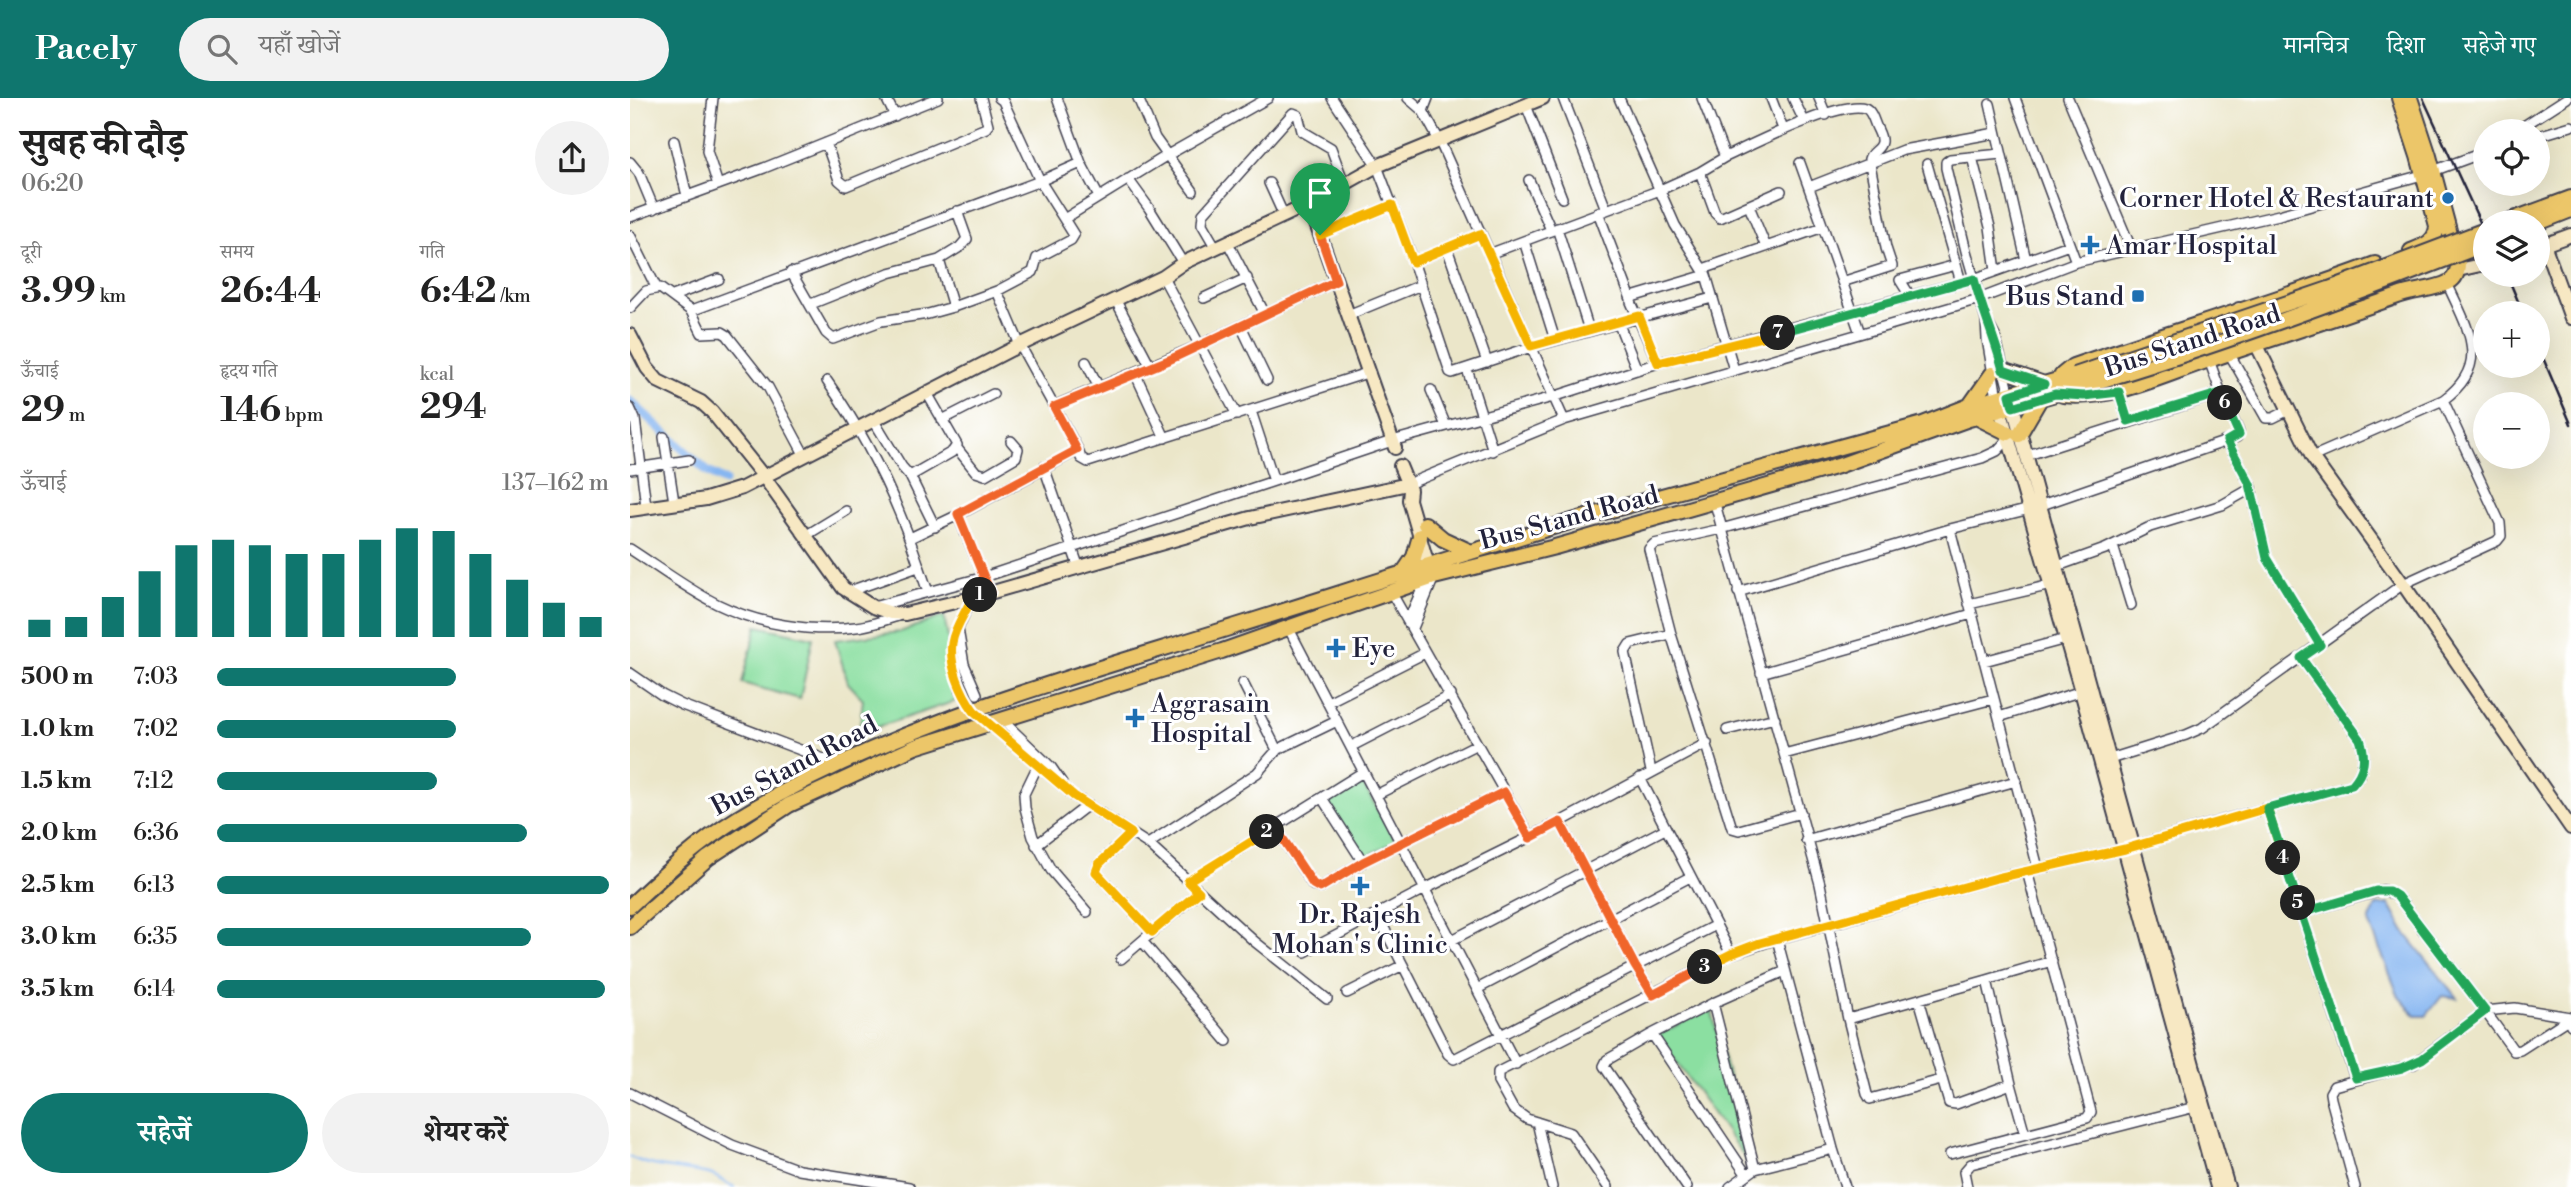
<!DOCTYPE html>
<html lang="hi">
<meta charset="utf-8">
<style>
:root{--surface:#fff;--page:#f2f2f2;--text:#222;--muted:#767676;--accent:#0f766e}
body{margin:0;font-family:"Libre Bodoni","Noto Serif Devanagari",serif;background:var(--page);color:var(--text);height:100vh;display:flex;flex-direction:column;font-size:26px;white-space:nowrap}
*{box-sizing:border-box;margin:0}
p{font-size:23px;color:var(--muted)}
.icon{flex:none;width:38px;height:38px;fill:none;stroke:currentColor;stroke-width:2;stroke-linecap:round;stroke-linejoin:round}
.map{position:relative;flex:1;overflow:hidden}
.details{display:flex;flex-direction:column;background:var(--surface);width:630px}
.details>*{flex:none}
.fabs{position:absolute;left:1843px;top:21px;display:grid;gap:14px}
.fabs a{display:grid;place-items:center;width:77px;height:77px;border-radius:50%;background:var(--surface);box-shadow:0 7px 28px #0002;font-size:35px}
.pin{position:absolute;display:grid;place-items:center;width:60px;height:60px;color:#fff;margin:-72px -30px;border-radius:50% 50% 50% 0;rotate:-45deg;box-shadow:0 0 7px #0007}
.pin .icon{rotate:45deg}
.km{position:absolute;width:35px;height:35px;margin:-18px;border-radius:50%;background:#222;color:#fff;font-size:19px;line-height:35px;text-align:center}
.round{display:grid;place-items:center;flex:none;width:74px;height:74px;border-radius:37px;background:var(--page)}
.summary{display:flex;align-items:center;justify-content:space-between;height:119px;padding:0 21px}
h1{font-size:38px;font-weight:700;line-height:52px}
.stats{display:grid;grid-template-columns:repeat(3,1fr);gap:10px;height:119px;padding:7px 21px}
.stats div{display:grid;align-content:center}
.stats b{font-size:35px;font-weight:700}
.stats small{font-size:19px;font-weight:400}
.stats p{font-size:19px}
.chart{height:196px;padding:14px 21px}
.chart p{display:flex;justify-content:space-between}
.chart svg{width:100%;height:126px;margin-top:7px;stroke:var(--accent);stroke-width:6}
.action{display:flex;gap:14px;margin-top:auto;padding:14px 21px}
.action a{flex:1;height:80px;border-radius:42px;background:var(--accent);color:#fff;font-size:28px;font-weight:700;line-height:80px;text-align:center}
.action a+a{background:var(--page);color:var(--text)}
ul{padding:0 21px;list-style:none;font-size:23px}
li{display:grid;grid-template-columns:112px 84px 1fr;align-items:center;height:52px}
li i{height:18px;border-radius:9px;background:var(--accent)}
header{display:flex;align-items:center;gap:42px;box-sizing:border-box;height:98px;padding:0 35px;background:var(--accent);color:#fff}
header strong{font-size:33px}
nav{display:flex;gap:38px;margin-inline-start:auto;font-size:24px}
.search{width:490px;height:63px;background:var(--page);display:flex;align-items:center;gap:18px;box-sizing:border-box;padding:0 24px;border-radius:38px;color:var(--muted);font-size:26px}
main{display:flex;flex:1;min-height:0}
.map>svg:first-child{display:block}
</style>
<header>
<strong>Pacely</strong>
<div class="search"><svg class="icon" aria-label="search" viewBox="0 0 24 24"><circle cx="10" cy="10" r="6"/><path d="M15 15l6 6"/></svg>यहाँ खोजें</div>
<nav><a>मानचित्र</a><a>दिशा</a><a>सहेजे गए</a></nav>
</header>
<main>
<section class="details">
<div class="summary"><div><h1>सुबह की दौड़</h1><p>06:20</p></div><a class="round"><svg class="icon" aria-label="share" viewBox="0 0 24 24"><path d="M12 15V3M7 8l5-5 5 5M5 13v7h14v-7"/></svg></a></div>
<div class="stats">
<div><p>दूरी</p><b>3.99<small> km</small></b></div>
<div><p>समय</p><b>26:44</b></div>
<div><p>गति</p><b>6:42<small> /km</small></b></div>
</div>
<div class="stats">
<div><p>ऊँचाई</p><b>29<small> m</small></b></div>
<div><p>हृदय गति</p><b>146<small> bpm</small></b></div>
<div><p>kcal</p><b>294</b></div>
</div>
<div class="chart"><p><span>ऊँचाई</span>137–162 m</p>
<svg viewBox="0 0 160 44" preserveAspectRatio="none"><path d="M5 44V38M15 44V37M25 44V30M35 44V21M45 44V12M55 44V10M65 44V12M75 44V15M85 44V15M95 44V10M105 44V6M115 44V7M125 44V15M135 44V24M145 44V32M155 44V37"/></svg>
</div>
<ul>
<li><b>500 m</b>7:03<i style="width:61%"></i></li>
<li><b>1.0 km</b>7:02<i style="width:61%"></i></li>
<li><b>1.5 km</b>7:12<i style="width:56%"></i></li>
<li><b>2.0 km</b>6:36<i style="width:79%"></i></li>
<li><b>2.5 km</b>6:13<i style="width:100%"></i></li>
<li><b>3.0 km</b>6:35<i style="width:80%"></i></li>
<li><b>3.5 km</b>6:14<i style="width:99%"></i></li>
</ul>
<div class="action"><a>सहेजें</a><a>शेयर करें</a></div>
</section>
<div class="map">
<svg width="1941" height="1089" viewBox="0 0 1941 1089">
<rect width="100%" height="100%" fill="#fff"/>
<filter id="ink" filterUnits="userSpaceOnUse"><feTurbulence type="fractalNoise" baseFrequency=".0143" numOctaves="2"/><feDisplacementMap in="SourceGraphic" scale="14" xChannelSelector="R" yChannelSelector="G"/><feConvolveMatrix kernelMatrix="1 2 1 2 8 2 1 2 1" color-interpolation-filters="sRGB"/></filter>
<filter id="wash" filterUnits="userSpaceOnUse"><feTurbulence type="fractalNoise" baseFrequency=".00686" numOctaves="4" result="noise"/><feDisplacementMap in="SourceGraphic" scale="28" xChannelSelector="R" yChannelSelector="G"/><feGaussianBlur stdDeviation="1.57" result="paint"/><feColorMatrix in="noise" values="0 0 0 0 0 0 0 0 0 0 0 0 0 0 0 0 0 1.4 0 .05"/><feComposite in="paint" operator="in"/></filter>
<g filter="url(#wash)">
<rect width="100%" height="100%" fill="#ebe6c9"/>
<path fill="#8bdfa1" stroke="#56806e" stroke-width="2" d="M314 518 329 602 229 635 233 601 218 585 205 542 270 534Z
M127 528 183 540 170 601 112 585Z
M730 681 766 743 734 760 695 703Z
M1081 910 1121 1068 1027 937Z"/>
<path fill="#86b6f1" stroke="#546c96" stroke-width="2" d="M1759 806 1776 836 1827 900 1812 898 1796 918H1786L1769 899 1739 824 1746 808Z"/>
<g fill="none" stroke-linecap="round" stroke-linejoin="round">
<path stroke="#86b6f1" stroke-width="2.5" d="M0 1059C25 1071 52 1070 79 1076 87 1078 96 1085 104 1089"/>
<path stroke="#86b6f1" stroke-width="9" d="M0 303 78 374 95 383"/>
</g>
</g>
<g filter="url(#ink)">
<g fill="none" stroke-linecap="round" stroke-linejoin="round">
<g stroke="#403f50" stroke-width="12">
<path id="street" d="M83 0 77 53 88 87
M256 0 265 18
M369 0 373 3 410 83 434 121
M427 0 451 65 469 99
M508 0 525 40 563 93
M702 0 747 68 781 157 820 274 822 275 901 249 1082 200
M778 0 793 13
M798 0 793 13 810 44 934 322
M933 0 976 111
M989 0 1045 127 1076 177 1104 272
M1141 0 1153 31
M1163 0 1174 23
M1189 0 1196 17
M1438 0 1501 150
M1360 6 1396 162
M896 7 932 100
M1886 33 1937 0
M1908 38 1941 28
M44 43 57 98
M196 45 209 82 216 88 356 30 358 27 351 0
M1095 59C1121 47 1210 2 1235 10 1241 12 1244 23 1246 28 1248 33 1252 39 1251 44 1250 52 1241 53 1239 61L1256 150 1262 168 1212 184
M1342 59 1360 129 1366 173
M0 64 9 75 24 111
M1297 66 1331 184
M1803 73 1855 54
M1070 74 1085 115 1090 120 1151 93
M498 81 519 110 553 165
M899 82 921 132
M639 85 654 118
M1179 89 1273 52 1366 35
M1119 108 1136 149
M968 114 1001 201
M0 119 134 70 308 0
M1193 129 1230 235
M927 130 959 232
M0 137 26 189
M690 137 762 107
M894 143 925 242
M598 145 635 216
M586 150 572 126 573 116 663 15 668 17 672 33 701 50 714 85
M817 150 857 264
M859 156 1030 92 1070 74 1095 59 1072 0
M309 162 323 209
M783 164 850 136
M1446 164 1649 117 1792 77
M1073 171 1193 129 1170 65
M161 174 196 235 203 241 251 223 298 216 323 209 367 193 403 174 407 160 441 142 444 137 434 121 536 58 638 0
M533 179 607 317
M43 198 89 181
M1280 198 1270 182 1326 167
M574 200 617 180
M485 201 521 269
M181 206 259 175 309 162 330 149 337 141 327 113
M0 210 16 193 30 190 61 213 72 235 92 234 97 237 138 289 175 358
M61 213 410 83 451 65
M718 217 791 187
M988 224 1007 272
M1359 227 1365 238 1380 297
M611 228 637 282
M1599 255 1636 320H1643L1659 312
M1579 262 1591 295 1609 334 1607 339 1597 343 1620 386 1637 460 1690 547
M456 264 469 290
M1028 265 1001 204 1002 199 1076 177
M837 271 863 353
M505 275 535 340
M197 283C235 337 267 401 288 465L285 470 217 494
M801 292 816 328
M1489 294 1498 323
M297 295 327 347 322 354 280 378 305 429
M1367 300 1357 241 1356 222 1336 153 1316 70V64L1320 61 1371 56
M424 308 568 248 706 183
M0 310 5 321 16 408
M621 313 644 383 762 343 923 299 1028 265 1344 181 1439 147
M312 322 363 296
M244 323 272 369 280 378
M34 339 44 404
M326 349 346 374 355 377 386 359 388 351 381 343
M448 352 451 360 458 364 740 274
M1395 358 1591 295
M1682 359 1813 302
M414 369 449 470
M0 371 59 362
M778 386 934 322 1349 201 1446 164 1385 0
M1084 402 1190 786 1218 921
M328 417 360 494
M1320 431 1400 411 1597 343
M175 438 216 413
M280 440 328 417 448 352 390 247 367 193
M1483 448 1501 507
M0 451C28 469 57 491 87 506 128 526 181 535 226 529 240 528 254 522 268 518
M288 465 298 494
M1422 470 1475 451 1520 429 1592 407 1622 390
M761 494 900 739 930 724 1005 868 1023 897
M1108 494 1320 431 1408 770
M342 500 324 538 322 553 331 592 344 613 444 698 518 746 624 843 697 901
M1339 506 1421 487
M243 509 354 479 644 383
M778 523 796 482
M658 529 886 966
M783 530 804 479
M328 531 334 566 347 596
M1354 563 1436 541
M0 575 32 597 52 607 207 666
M1131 575 1342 516
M613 585 647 652
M698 604 795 555
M1369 619 1455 592
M374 624 421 669 432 685
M1097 632 1145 620
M722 648 821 597
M1154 656 1363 601
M1480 661 1556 637 1572 630 1773 486 1867 443 1871 438 1870 425 1813 302C1863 266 1837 230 1817 185
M408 667 394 696 395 710 403 739 421 772 457 814
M1021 673 995 554 1000 546 1041 536
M1010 680 1101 856
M746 697 847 646
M692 700 733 764
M1637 710 1725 980
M1171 715 1109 732 1102 730 1041 536 1019 451 1024 446 1091 431 1352 360 1367 353 1379 340
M930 724 1077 645
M645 729 683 787 690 790 733 764 874 694
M501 735 469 766 466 774 522 834
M1176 742 1386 683
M518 746 627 675 647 652 707 623
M406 747 458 707
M558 783 733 674
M1671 815 1753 792 1767 798 1855 913 1885 910 1940 919
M748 818 818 956 824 961 1086 827
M822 842 1035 731
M512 843 597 943
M675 854 795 791 900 739
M491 861 569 794
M847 891 1060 779
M717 895 773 867
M1289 901 1319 1005 1326 1006 1381 986
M1022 936 1116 1076
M1311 982 1240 1001 1237 996 1218 921 1357 882
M0 995 102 1047 169 1072 279 1089
M907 1024 922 1089
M1395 1036 1381 986 1357 882 1422 863
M1320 1056 1457 1020 1461 1014 1397 773
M1125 1071 1083 905 1155 873
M978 1089 941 1035 897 1021 883 1011 868 984V974L1101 856 1147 841
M1057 1089 974 968 977 962 1022 936 1083 905
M1100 1089 1125 1071 1203 1051
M1215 1089 1203 1051 1147 841 1367 780 1495 751 1597 721 1722 687C1735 673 1736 659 1730 641L1671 560
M1337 1089 1334 1074 1341 1066 1569 1008
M1725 1089 1701 1001 1700 995 1704 988 1784 966 1855 913 1884 953 1890 952 1938 921 1941 927"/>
</g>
<g stroke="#403f50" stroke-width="16">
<path id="secondary" d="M679 106 765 350
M1914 146 1941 220
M1908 149 1941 137
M1828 172 1855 166
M1609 211 1682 359 1773 486 1941 730
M0 237 17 270 28 283 71 304 82 314 134 379 213 490 243 509 261 515 275 516 342 500 620 420 778 386
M1381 301 1574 1007 1598 1089
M1368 304 1451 593 1587 1089
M770 368 780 392 779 402 798 467 797 474
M0 412 76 401 112 390 390 247 533 179 553 165 679 106 747 68 913 0"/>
</g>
<g stroke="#403f50" stroke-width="18">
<path id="primary" d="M1769 0 1788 58 1807 128C1806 144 1794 148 1781 153
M1876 124 1941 100
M1908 125 1941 112
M1373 272 1414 286
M1432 277 1443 268C1544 233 1646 203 1745 166
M1433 297C1486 302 1532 277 1582 261 1644 240 1706 220 1768 198 1783 192 1805 192 1819 184 1826 180 1828 174 1828 166L1799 58 1780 0
M1340 307 1362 276
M1346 319 1378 335
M1389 337 1410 301
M795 426 813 441 841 454
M773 475 784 459 790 438
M0 808C34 776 69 744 108 720 259 627 441 580 609 527 727 490 844 452 963 417 1073 386 1183 356 1293 326L1339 308 1445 277
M0 829 78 760 159 707 285 649 592 553 804 479 925 449 1208 368 1339 321 1449 289"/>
</g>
<use href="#street" stroke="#fff" stroke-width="9"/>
<use href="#secondary" stroke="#f7e8c3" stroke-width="12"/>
<use href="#primary" stroke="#ecc669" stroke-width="14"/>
<path stroke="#22223b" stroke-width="2.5" d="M1793 0 1855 135
M1877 177 1893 215
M1908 248 1941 326"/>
<g stroke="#403f50" stroke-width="18" stroke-linecap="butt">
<path id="primary-bridge" d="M1445 277 1699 191 1855 132
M1449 289C1587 249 1721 198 1855 146"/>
</g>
<use href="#primary-bridge" stroke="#ecc669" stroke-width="14"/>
</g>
</g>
<g fill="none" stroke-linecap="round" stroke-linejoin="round" filter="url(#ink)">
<g stroke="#fff" stroke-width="14">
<path id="split-1" d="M350 497 360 494 328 416 447 352 424 309 539 262 706 183 690 137"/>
</g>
<g stroke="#fff" stroke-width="14">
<path id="split-2" d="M350 497 342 500C336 514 324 530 322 545 319 567 331 596 344 613L444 698 501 735 469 766 466 774 522 834 569 794 558 783 637 734"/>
</g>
<g stroke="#fff" stroke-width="14">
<path id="split-3" d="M637 734 645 729 683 786 690 790 733 764 874 694 900 740 930 724 1005 868 1023 897 1075 869"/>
</g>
<g stroke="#fff" stroke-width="14">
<path id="split-4" d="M1075 869 1101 856 1130 845 1367 780 1495 751 1637 710 1653 760"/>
</g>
<g stroke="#fff" stroke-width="14">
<path id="split-5" d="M1653 760 1671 815 1746 793H1759L1767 798 1855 913 1792 961 1772 970 1726 980 1668 805"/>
</g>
<g stroke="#fff" stroke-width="14">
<path id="split-6" d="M1595 305 1609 336 1597 343 1620 386 1637 460 1690 547 1671 560 1730 641C1736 659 1735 673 1722 687L1637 710 1668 805"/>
</g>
<g stroke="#fff" stroke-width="14">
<path id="split-7" d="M1148 235 1344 181C1352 212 1365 241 1373 272L1414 286 1380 297 1383 309 1425 296 1454 298 1489 294 1498 323 1591 295 1595 305"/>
</g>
<g stroke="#fff" stroke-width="14">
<path id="split-8" d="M690 137 762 107 783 164 850 136 901 248 1009 218 1028 265 1148 235"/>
</g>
<use href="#split-1" stroke="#f0652b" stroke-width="9"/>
<use href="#split-2" stroke="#f5b400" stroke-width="9"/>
<use href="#split-3" stroke="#f0652b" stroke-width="9"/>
<use href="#split-4" stroke="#f5b400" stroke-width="9"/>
<use href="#split-5" stroke="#22a559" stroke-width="9"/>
<use href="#split-6" stroke="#22a559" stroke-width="9"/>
<use href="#split-7" stroke="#22a559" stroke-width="9"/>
<use href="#split-8" stroke="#f5b400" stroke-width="9"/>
</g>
<g fill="#1f6fb2" stroke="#fff" stroke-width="2.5">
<circle cx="1818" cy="100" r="7"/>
<path d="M1456.5 136.5h7v7h7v7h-7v7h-7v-7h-7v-7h7z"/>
<rect x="1501" y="191" width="14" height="14" rx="3.5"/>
<path d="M702.5 539.5h7v7h7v7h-7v7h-7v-7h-7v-7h7z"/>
<path d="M501.5 609.5h7v7h7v7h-7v7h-7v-7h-7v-7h7z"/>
<path d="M726.5 777.5h7v7h7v7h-7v7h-7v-7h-7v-7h7z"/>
</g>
<g text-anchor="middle" stroke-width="6" stroke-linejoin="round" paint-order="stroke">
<g font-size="26" fill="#22223b" stroke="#fff" text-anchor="start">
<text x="1804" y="109" text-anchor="end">Corner Hotel &amp; Restaurant</text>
<text x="1476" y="156">Amar Hospital</text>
<text x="1494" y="207" text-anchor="end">Bus Stand</text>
<text x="722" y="559">Eye</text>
<text x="521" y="614">Aggrasain<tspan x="521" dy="30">Hospital</tspan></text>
<text x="730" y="825" text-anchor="middle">Dr. Rajesh<tspan x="730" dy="30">Mohan's Clinic</tspan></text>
</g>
<g font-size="26" fill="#22223b" stroke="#fff">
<text transform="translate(1562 242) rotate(-18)" y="9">Bus Stand Road</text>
<text transform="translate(939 419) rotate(-15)" y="9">Bus Stand Road</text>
<text transform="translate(164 667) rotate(-28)" y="9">Bus Stand Road</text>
</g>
</g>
</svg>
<div class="fabs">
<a><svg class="icon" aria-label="locate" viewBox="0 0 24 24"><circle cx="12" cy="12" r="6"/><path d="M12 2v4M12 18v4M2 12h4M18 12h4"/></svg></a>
<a><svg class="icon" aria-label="layers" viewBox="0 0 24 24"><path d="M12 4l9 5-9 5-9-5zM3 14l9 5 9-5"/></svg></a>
<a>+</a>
<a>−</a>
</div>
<div class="pin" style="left:690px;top:137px;background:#1e9e55"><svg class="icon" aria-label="arrive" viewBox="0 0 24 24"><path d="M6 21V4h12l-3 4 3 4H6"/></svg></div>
<b class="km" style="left:350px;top:497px">1</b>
<b class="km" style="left:637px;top:734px">2</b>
<b class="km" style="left:1075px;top:869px">3</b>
<b class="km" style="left:1653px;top:760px">4</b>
<b class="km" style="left:1668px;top:805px">5</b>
<b class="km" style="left:1595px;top:305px">6</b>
<b class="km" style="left:1148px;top:235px">7</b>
</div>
</main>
